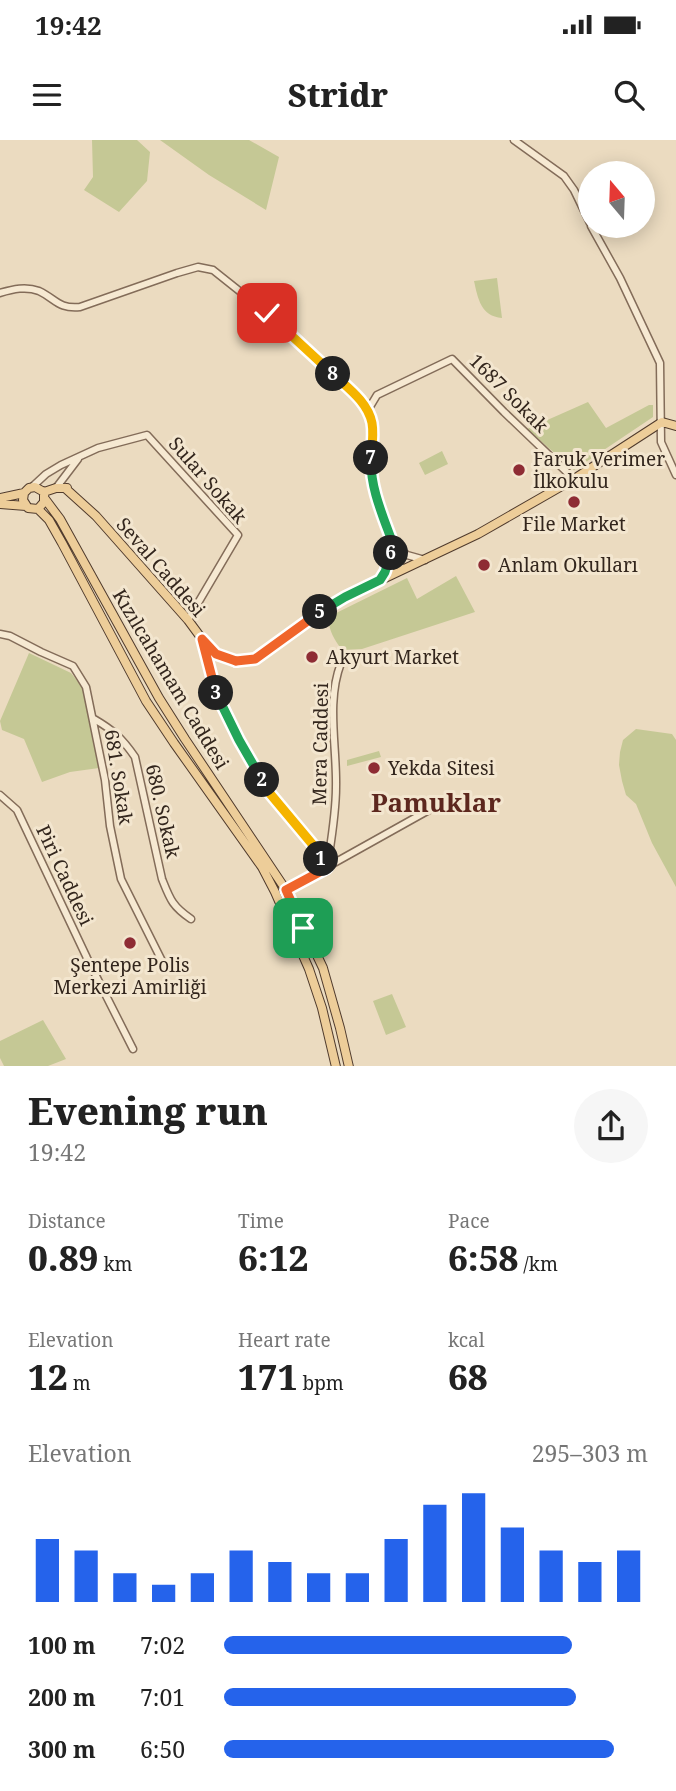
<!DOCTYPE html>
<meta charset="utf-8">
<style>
:root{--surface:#fff;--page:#f6f6f6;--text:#222;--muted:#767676;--accent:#2563eb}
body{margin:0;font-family:"Noto Serif",serif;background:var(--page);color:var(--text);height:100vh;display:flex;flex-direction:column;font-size:26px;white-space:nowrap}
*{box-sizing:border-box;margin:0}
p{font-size:23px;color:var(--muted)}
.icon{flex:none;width:38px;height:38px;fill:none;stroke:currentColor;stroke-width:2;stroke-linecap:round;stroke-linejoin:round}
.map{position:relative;height:926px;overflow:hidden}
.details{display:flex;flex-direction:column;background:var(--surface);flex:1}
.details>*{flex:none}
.needle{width:46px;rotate:341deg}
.tools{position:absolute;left:578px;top:21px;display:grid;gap:14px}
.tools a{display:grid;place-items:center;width:77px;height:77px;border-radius:50%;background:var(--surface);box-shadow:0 4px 18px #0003;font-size:35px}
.pin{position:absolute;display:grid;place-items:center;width:60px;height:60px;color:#fff;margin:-30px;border-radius:14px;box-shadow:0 4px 10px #0006}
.km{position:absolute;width:35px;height:35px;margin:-18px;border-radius:50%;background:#222;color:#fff;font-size:19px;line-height:35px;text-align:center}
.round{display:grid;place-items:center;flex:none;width:74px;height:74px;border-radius:37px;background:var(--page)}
.headline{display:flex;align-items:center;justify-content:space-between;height:119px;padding:0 28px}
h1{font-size:38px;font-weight:800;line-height:52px}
.metrics{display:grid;grid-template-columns:repeat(3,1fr);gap:10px;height:119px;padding:7px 28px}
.metrics div{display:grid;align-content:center}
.metrics b{font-size:35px;font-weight:800}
.metrics small{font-size:19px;font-weight:400}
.metrics p{font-size:19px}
.chart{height:196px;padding:14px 28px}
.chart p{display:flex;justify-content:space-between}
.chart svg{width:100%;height:126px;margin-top:7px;stroke:var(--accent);stroke-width:6}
ul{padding:0 28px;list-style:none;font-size:23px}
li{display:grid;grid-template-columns:112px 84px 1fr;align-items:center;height:52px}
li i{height:18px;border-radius:9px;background:var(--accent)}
.status{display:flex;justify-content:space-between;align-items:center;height:49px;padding:0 35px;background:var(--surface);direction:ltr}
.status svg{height:19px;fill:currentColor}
header{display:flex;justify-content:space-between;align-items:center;height:91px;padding:0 28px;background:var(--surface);font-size:32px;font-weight:800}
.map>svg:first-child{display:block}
</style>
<div class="status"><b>19:42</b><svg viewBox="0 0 49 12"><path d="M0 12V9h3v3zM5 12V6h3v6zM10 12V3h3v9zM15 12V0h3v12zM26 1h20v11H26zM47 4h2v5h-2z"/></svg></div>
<header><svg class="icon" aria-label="menu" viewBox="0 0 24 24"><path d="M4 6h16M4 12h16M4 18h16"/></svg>Stridr<svg class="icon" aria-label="search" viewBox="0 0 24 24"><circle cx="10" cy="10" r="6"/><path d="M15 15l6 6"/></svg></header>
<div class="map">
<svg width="676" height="927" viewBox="0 0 676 927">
<rect width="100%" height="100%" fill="#ebdbc0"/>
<path fill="#c5c895" d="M92 0H137L150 12 147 41 119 72 84 50 93 37Z
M160 0H249L279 17 266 70 209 35Z
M497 138 502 178C481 176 478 159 474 141Z
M588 262 606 288 649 265H653V277L574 330 527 289Z
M442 311 448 324 425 335 419 323Z
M456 436 475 472 362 509 342 510C334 499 329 491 328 477L407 438 417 459Z
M29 513 71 533 83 548 99 628 70 632 42 642 24 599 2 590 0 581Z
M636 589 672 594 676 600V747L652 703 636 664 626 655 622 641 619 625 620 612 623 600Z
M379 611 381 617 347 626V620Z
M392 854 406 887 386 895 373 861Z
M43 880 66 919 48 926H4L0 918V901Z"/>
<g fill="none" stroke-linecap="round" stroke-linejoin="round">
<g stroke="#836c59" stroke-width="9">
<path id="minor" d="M514 0 564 36 574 50 590 83
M591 86 620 138 660 223 661 302 676 335
M0 153C13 149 26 146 39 151 56 159 58 169 80 167L177 133 198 127 213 130 267 173 356 255 368 270 372 285 371 332 373 349 402 430
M368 270 377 255 452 219 504 272 574 339
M32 347 46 334 61 325 98 308 147 295 238 395 188 480
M56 348 78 319
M397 408 407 415 425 420
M381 439 388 425 392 406
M0 494 10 496 41 512 73 526 86 547 105 640 110 686 121 739 164 825
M202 499 216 554 239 600 267 650 313 705 327 728
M94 579C113 590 122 598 135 617L162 739C170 759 172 766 191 779
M0 655 17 670 87 818 133 909
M327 728C331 701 336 674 336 647 337 606 326 562 341 523
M284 751 438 665"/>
</g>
<g stroke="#503b2d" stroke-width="10">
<path id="major" d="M65 348 96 376 188 480 202 499 216 514 235 521 255 518 311 478 345 457 478 394 574 339 662 282 676 286
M44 352 56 348H67
M0 358 24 353 29 348 35 347 44 352V362L38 369 28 368 23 360 24 353
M45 359 60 379 159 558 185 599 286 750 323 828 340 888 349 927
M0 364 26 366
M38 369 49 380 62 403 146 561 174 603 262 727 275 752 309 829 322 868 336 927"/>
</g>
<use href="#minor" stroke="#f6e9d2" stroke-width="6"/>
<use href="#major" stroke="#edcd99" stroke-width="8"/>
</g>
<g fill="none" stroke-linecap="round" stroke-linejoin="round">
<g stroke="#fff" stroke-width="14">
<path id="split-1" d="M303 788 286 750 327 728 321 719"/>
</g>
<g stroke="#fff" stroke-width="14">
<path id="split-2" d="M262 640 267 650 313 705 321 719"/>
</g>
<g stroke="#fff" stroke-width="14">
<path id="split-3" d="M216 553 239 600 262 640"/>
</g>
<g stroke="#fff" stroke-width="14">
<path id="split-4" d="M216 553 202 499 216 514 236 521"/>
</g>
<g stroke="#fff" stroke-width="14">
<path id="split-5" d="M236 521 255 519 320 472"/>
</g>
<g stroke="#fff" stroke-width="14">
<path id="split-6" d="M320 472 345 457 380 440 385 432 391 413"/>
</g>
<g stroke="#fff" stroke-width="14">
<path id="split-7" d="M371 318C370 348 383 376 393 404L391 413"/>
</g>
<g stroke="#fff" stroke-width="14">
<path id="split-8" d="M333 234C348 248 368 262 372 283 374 294 372 307 371 318"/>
</g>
<g stroke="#fff" stroke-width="14">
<path id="split-9" d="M267 173 333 234"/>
</g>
<use href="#split-1" stroke="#f0652b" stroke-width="9"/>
<use href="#split-2" stroke="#f5b400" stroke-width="9"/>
<use href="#split-3" stroke="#22a559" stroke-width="9"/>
<use href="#split-4" stroke="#f0652b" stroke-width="9"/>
<use href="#split-5" stroke="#f0652b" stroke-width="9"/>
<use href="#split-6" stroke="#22a559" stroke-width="9"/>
<use href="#split-7" stroke="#22a559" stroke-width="9"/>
<use href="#split-8" stroke="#f5b400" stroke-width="9"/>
<use href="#split-9" stroke="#f5b400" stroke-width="9"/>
</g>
<g fill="#8e2c34" stroke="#f3e6cf" stroke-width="2.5">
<circle cx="519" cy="330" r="7"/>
<circle cx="574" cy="362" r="7"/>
<circle cx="484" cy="425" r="7"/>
<circle cx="312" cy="517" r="7"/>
<circle cx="374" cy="628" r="7"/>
<circle cx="130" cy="803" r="7"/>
</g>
<g text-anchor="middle" stroke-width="6" stroke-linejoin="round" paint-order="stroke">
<g font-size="19" fill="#33261d" stroke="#f3e6cf">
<text transform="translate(509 253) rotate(45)" y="7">1687 Sokak</text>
<text transform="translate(208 340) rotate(49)" y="7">Sular Sokak</text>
<text transform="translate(161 427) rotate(49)" y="7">Seval Caddesi</text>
<text transform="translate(171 539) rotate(59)" y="7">Kızılcahamam Caddesi</text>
<text transform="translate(320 604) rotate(-89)" y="7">Mera Caddesi</text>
<text transform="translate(119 637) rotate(81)" y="7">681. Sokak</text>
<text transform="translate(163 671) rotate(77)" y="7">680. Sokak</text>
<text transform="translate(65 735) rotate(65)" y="7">Piri Caddesi</text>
</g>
<g font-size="19" fill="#33261d" stroke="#f3e6cf" text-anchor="start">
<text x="533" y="326">Faruk Verimer<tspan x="533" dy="22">İlkokulu</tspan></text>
<text x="574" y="391" text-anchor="middle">File Market</text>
<text x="498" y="432">Anlam Okulları</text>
<text x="326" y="524">Akyurt Market</text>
<text x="388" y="635">Yekda Sitesi</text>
<text x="130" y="832" text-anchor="middle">Şentepe Polis<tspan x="130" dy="22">Merkezi Amirliği</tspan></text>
</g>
<g font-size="26" font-weight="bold" fill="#5d271e" stroke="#f3e6cf">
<text x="436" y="672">Pamuklar</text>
</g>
</g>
</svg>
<div class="tools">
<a><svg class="needle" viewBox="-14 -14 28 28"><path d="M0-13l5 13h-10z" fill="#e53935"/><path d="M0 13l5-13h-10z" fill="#767676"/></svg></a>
</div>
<div class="pin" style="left:303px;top:788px;background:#1e9e55"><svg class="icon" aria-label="arrive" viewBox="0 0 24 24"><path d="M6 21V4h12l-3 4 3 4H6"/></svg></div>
<div class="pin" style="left:267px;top:173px;background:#d93025"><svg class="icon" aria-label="check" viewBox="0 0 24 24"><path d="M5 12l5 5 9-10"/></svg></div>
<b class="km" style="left:321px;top:719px">1</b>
<b class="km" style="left:262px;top:640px">2</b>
<b class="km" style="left:216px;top:553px">3</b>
<b class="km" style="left:320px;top:472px">5</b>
<b class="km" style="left:391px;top:413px">6</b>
<b class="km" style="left:371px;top:318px">7</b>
<b class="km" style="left:333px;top:234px">8</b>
</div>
<section class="details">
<div class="headline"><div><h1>Evening run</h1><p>19:42</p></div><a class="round"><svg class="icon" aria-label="share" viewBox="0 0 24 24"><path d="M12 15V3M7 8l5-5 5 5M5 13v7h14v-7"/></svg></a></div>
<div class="metrics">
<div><p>Distance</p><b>0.89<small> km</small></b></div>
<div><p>Time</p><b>6:12</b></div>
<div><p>Pace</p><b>6:58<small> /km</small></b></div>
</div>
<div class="metrics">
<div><p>Elevation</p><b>12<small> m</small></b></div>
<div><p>Heart rate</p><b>171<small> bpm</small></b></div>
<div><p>kcal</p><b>68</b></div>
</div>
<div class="chart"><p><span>Elevation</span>295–303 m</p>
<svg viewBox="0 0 160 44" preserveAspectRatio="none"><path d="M5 44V22M15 44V26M25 44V34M35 44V38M45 44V34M55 44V26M65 44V30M75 44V34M85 44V34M95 44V22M105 44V10M115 44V6M125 44V18M135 44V26M145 44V30M155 44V26"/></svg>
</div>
<ul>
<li><b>100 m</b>7:02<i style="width:82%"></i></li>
<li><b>200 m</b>7:01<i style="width:83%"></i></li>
<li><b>300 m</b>6:50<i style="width:92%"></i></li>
</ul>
</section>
